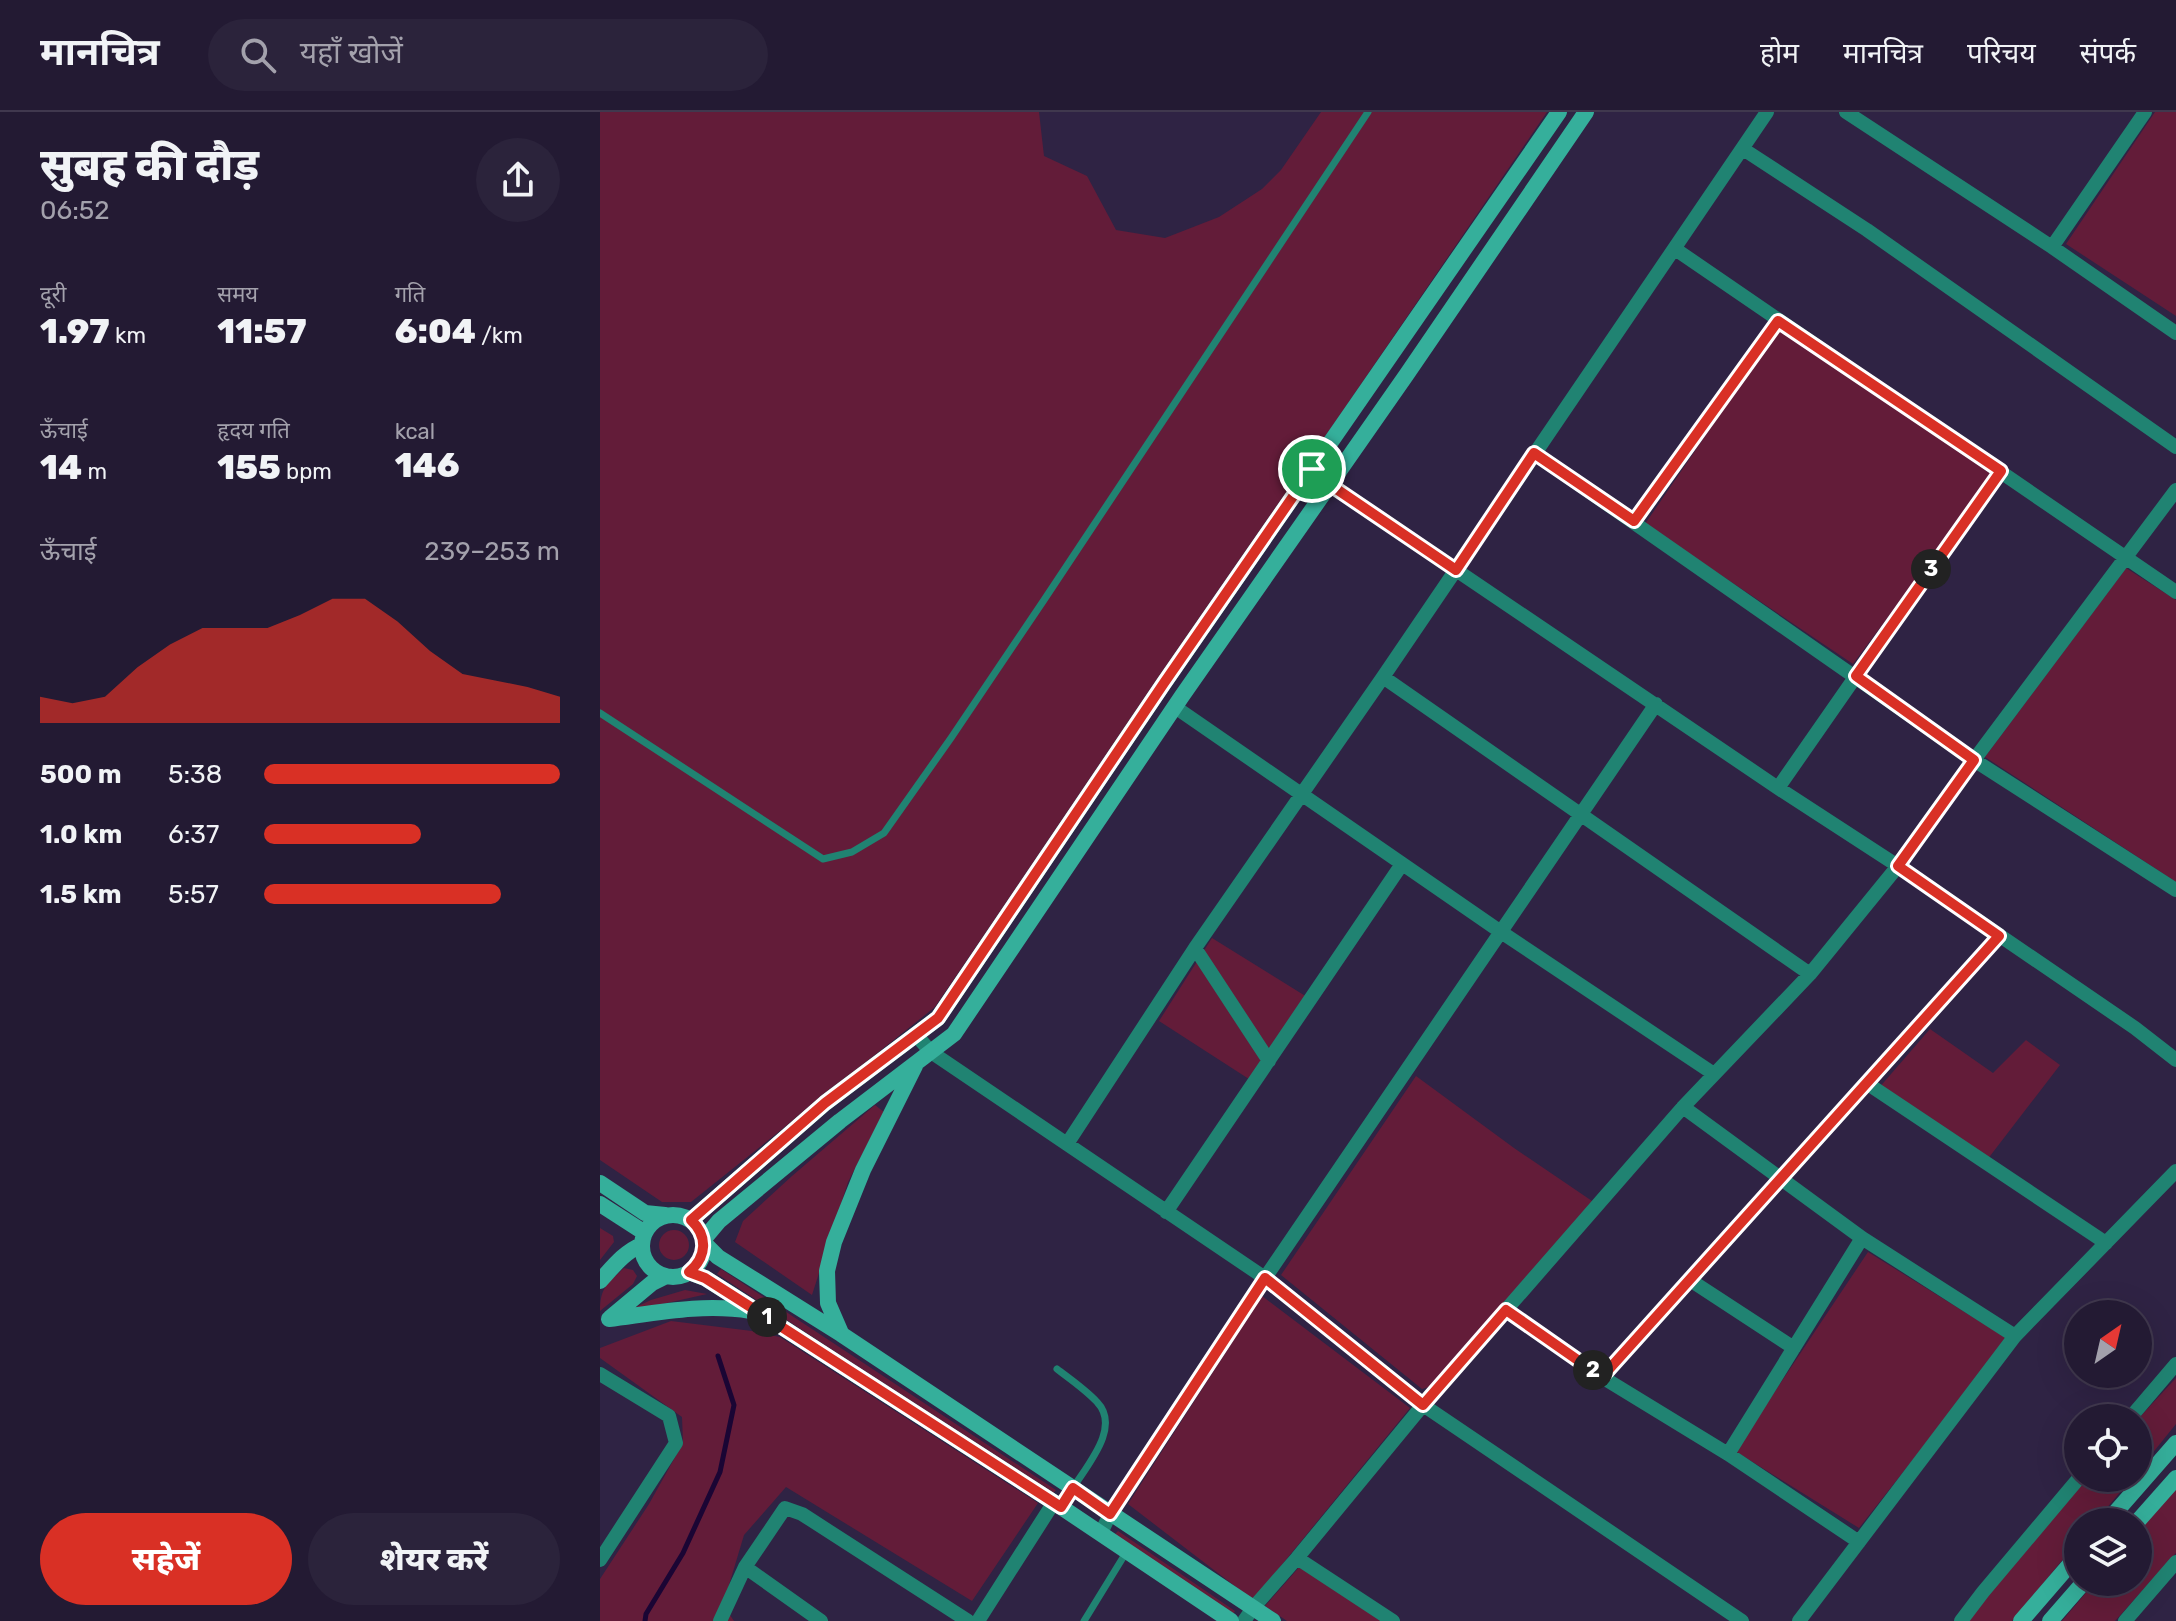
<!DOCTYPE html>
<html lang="hi">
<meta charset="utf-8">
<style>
:root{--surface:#231a33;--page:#2b233b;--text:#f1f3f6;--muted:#a3a1ac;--line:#40384e;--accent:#d93025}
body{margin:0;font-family:Rubik,"Noto Sans Devanagari",sans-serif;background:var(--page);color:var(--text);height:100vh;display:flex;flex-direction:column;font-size:30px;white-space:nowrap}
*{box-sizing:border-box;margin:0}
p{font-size:26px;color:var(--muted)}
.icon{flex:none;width:44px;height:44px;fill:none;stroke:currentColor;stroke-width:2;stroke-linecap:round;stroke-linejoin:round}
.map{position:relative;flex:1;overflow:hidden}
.side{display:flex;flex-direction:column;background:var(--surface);width:600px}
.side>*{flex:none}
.needle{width:52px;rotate:34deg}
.fabs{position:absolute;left:1464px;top:1188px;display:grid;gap:16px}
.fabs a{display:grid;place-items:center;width:88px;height:88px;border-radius:50%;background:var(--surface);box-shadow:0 8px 32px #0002,0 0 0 2px var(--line);font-size:40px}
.pin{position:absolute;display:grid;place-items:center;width:68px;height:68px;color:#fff;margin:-34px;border:4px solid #fff;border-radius:50%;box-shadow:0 2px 8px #0007}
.km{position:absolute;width:40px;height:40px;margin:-20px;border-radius:50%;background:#222;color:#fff;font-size:22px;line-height:40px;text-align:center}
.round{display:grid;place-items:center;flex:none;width:84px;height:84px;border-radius:42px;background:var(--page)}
.headline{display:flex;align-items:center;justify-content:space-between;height:136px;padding:0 40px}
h1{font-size:44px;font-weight:800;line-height:60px}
.figures{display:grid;grid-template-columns:repeat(3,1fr);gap:12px;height:136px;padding:8px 40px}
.figures div{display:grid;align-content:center}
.figures b{font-size:34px;font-weight:800}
.figures small{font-size:22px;font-weight:400}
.figures p{font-size:22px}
.chart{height:224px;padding:16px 40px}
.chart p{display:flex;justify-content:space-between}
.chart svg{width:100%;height:144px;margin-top:8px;fill:var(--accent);opacity:.7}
.primary-button{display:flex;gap:16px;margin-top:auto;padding:16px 40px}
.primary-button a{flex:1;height:92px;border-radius:48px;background:var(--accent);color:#fff;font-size:32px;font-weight:800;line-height:92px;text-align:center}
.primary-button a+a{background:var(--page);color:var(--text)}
ul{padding:0 40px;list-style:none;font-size:26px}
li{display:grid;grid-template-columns:128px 96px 1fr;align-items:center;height:60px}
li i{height:20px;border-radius:10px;background:var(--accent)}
header{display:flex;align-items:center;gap:48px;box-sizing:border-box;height:112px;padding:0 40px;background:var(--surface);border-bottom:2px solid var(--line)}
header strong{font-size:38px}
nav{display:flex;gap:44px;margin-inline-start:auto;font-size:28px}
.search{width:560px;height:72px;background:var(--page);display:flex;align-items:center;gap:20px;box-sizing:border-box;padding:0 28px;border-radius:44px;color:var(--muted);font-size:30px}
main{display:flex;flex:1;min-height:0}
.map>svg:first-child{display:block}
</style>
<header>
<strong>मानचित्र</strong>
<div class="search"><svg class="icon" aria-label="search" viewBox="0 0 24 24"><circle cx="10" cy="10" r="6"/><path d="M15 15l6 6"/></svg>यहाँ खोजें</div>
<nav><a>होम</a><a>मानचित्र</a><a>परिचय</a><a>संपर्क</a></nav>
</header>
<main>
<section class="side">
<div class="headline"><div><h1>सुबह की दौड़</h1><p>06:52</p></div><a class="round"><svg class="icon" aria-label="share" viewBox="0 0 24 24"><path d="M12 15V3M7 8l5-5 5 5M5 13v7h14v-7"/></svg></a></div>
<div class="figures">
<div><p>दूरी</p><b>1.97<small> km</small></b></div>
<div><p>समय</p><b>11:57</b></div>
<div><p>गति</p><b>6:04<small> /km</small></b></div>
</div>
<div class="figures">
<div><p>ऊँचाई</p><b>14<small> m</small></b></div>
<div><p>हृदय गति</p><b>155<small> bpm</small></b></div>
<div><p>kcal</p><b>146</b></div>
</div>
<div class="chart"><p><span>ऊँचाई</span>239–253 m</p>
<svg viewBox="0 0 160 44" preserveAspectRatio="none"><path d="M0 44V36L10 38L20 36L30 27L40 20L50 15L60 15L70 15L80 11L90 6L100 6L110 13L120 22L130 29L140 31L150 33L160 36V44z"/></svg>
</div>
<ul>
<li><b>500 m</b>5:38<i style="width:100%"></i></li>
<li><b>1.0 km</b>6:37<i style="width:53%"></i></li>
<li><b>1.5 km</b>5:57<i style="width:80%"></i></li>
</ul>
<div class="primary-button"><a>सहेजें</a><a>शेयर करें</a></div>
</section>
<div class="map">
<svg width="1576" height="1509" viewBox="0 0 1576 1509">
<rect width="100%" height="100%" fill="#2f2344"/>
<path fill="#631c39" d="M0 0H439L444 44 487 64 516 118 565 126 619 105 662 77 681 58 721 0H947L335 895 91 1090H62L0 1048Z
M1555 0H1576V204L1466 132Z
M1179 216 1395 361 1253 552 1045 412Z
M1526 456 1576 488V770L1385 645Z
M612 826 707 885 652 969 559 909Z
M1330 917 1393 961 1426 928 1460 953 1387 1048 1278 977Z
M816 964 914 1036 995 1091 836 1273 822 1277 681 1163Z
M275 993 284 1000 248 1070 212 1183 135 1130 143 1109 192 1064Z
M0 1116 13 1124 14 1130 0 1148Z
M59 1133a15 15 0 1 1 30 0a15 15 0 1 1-30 0Z
M1268 1140 1408 1227 1259 1416 1135 1339Z
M24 1156 33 1158 37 1164 33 1172 0 1199C0 1175 8 1171 24 1156Z
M121 1157 456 1378 452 1383 117 1162Z
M85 1178 107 1182 36 1198V1195L51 1188Z
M662 1184 810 1296 653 1488 528 1392Z
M71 1209 152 1219 180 1225 438 1391 372 1489 186 1375 144 1423 123 1493 134 1509H0V1467L49 1392 83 1331 82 1305 0 1246V1236Z
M1576 1266V1312L1538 1359V1307Z
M1486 1366H1532L1495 1410H1478V1429L1412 1509H1369L1411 1452Z
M1576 1376V1441L1515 1509H1462L1495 1470H1538V1420Z
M518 1419 635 1499 632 1504 513 1424Z
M702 1452 788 1509H687L665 1494Z"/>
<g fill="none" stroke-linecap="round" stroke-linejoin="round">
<path stroke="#1a0534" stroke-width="5" d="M45 1509 46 1502 83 1441 120 1360 134 1293 118 1244"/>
<path stroke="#208372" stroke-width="7" d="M0 601 223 747 252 740 284 721 351 626 444 488 768 0
M457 1257C470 1267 486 1278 497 1290 521 1315 488 1352 473 1376
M484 1509 527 1439"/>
<path stroke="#208372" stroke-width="14" d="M1246 0 1452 135 1576 221
M1143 37 1267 118 1576 335
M1452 135 1545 0
M1075 137 1576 480
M934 341 1374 648 1576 778
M712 357 729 372 1178 676 1298 754 1535 916 1576 948
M1034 409 1178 209
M783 565 1210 862
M575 595 901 820 1114 962
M1178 676 1256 564 1401 359
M595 836 669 949
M316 923 331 940 665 1166 823 1293 1142 1509
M1268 972 1506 1131
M1083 995 1262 1126
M467 1032 595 836 783 565 1167 0
M566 1100 802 752
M1090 1168 1194 1236
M906 1198 1002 1265 1128 1342 1259 1430
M0 1262 69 1304 76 1331 0 1448
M1002 1265 1399 824
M1530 1306 1576 1252
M1128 1342 1262 1126 1415 1224
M501 1421 510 1402 665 1166 1056 592
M697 1446 793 1509
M145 1455 221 1509
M120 1509 145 1455 185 1396 202 1402 368 1509
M378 1509 454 1390
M644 1509 653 1496 697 1446 823 1293 1083 995 1210 862 1298 754 1374 648 1576 378
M1199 1509 1415 1224 1576 1059
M1361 1509 1383 1480 1479 1366
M1525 1509 1576 1450"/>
<path stroke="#35af9b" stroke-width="16" d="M0 1071 45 1101 65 1103
M0 1092 45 1121
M42 1134a31 31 0 1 1 62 0a31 31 0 1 1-62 0Z
M91 1108 225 991 338 906 564 571 959 0
M103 1128 119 1109 240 1009 354 922 582 584 807 262 986 0
M104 1131 118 1145 241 1222 673 1509
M89 1160 105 1166 160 1201 461 1395 631 1509
M0 1169C12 1156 25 1139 42 1133
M10 1206 52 1171 66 1164
M9 1207C56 1201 103 1191 151 1199
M241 1221 228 1191 227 1159 234 1130 263 1058 315 954
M1507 1410 1576 1331
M1537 1410 1576 1366
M1421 1509 1478 1443
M1450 1509 1484 1470"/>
</g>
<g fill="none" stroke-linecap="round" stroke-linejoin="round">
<g stroke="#fff" stroke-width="16">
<path id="route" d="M1178 209 1401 359 1256 564 1374 648 1298 754 1399 824 1002 1265 906 1198 823 1293 665 1166 510 1402 473 1376 461 1395 160 1201 105 1166 89 1160C107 1145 108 1124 91 1108L225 991 338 906 564 571 712 357 729 372 856 458 934 341 1034 409Z"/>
</g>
<use href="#route" stroke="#d93025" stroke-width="10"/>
</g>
</svg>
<div class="fabs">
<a><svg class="needle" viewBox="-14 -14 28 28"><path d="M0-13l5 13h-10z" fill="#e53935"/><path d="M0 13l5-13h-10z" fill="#a3a1ac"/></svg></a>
<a><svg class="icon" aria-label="locate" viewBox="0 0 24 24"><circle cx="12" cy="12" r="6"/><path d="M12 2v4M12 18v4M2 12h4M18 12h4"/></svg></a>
<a><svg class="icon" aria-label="layers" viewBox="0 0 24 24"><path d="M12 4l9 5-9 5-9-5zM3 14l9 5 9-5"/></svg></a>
</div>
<div class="pin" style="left:712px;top:357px;background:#1e9e55"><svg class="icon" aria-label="arrive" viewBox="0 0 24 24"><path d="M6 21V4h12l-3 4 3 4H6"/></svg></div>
<b class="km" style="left:167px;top:1205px">1</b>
<b class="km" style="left:993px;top:1258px">2</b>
<b class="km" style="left:1331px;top:457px">3</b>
</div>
</main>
